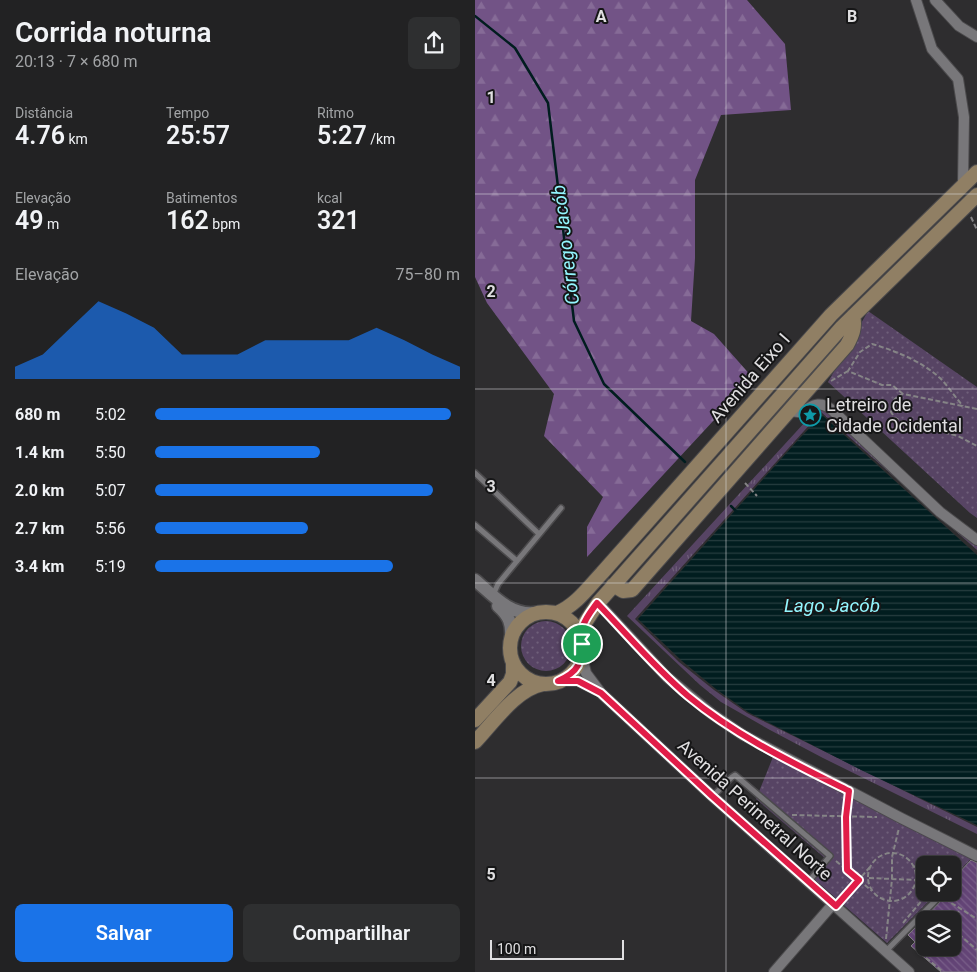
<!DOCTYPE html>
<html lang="pt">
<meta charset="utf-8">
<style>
:root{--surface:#222223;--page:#2e2f30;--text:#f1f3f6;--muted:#a2a4a6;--line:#3f3f41;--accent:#1a73e8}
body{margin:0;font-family:Roboto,sans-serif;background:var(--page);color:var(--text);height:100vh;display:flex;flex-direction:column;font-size:19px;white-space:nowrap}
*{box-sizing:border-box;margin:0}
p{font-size:16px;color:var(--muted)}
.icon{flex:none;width:28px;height:28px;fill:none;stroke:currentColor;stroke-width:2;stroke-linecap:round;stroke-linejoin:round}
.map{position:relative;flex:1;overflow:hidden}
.side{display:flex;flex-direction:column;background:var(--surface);width:475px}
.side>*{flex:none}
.buttons{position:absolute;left:441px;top:856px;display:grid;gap:10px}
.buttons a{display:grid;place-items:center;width:45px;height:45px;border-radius:8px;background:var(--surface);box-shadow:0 1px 4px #0004,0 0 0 1px var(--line);font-size:25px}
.scale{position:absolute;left:15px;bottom:12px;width:134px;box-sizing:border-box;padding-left:5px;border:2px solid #e0dfe1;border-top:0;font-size:14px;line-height:18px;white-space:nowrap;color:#e0dfe1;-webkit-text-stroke:4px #161617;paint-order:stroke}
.pin{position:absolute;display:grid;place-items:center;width:42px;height:42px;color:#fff;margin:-21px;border:2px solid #fff;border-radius:50%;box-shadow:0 1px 5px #0007}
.round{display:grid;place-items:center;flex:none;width:52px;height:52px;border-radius:8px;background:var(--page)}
.headline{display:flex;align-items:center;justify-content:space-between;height:85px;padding:0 15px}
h1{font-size:28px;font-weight:600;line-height:38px}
.stats{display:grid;grid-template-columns:repeat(3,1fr);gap:8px;height:85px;padding:5px 15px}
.stats div{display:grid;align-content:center}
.stats b{font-size:25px;font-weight:600}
.stats small{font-size:14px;font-weight:400}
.stats p{font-size:14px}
.chart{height:140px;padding:10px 15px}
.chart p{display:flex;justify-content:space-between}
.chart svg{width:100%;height:90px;margin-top:5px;fill:var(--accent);opacity:.7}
.cta{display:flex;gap:10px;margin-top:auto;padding:10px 15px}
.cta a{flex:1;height:58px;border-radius:8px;background:var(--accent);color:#fff;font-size:20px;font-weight:600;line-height:58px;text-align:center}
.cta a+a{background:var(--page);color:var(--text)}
ul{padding:0 15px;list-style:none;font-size:16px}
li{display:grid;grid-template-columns:80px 60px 1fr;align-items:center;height:38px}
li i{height:12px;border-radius:6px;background:var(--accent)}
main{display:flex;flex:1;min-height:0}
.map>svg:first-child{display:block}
</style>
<main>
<section class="side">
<div class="headline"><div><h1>Corrida noturna</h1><p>20:13 · 7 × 680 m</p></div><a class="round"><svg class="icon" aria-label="share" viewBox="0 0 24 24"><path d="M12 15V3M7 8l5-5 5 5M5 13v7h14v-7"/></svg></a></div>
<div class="stats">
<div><p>Distância</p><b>4.76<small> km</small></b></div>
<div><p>Tempo</p><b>25:57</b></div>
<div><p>Ritmo</p><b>5:27<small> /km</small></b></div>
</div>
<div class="stats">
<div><p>Elevação</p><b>49<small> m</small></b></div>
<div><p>Batimentos</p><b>162<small> bpm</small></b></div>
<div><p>kcal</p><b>321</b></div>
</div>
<div class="chart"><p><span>Elevação</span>75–80 m</p>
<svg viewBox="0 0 160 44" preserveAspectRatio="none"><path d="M0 44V38L10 32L20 19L30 6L40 12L50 19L60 32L70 32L80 32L90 25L100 25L110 25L120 25L130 19L140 25L150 32L160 38V44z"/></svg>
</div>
<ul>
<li><b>680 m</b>5:02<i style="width:97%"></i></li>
<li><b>1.4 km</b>5:50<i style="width:54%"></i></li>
<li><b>2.0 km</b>5:07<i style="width:91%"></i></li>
<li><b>2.7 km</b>5:56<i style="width:50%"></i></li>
<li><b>3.4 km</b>5:19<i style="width:78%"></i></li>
</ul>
<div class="cta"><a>Salvar</a><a>Compartilhar</a></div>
</section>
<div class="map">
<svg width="502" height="972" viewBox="0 0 502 972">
<defs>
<pattern id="grass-tufts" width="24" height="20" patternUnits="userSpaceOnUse" patternTransform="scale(1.25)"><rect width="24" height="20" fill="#574464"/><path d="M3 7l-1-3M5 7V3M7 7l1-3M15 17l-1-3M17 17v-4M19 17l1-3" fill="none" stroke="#6f5f7a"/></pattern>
<pattern id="forest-firs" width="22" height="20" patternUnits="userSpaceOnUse" patternTransform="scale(1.25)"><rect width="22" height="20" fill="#725386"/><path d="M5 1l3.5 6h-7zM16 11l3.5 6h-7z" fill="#866b97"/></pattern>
<pattern id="park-dots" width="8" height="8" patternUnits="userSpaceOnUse" patternTransform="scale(1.25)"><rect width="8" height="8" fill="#574464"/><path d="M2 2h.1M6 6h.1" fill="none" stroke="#6f5f7a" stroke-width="1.8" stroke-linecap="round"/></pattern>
<pattern id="water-rules" width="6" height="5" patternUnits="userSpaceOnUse" patternTransform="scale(1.25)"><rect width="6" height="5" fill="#011d1f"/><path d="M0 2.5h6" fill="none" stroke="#263d3f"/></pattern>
<pattern id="building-back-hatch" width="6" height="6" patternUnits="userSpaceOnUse" patternTransform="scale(1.25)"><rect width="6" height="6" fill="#634476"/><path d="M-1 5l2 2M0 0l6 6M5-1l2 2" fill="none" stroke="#795f89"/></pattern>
</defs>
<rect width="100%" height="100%" fill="#2e2d2f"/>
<path fill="url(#grass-tufts)" d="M349 408 502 544V550L346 412 160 619 204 662 239 690 272 713 502 827V834L348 758 295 730 246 702 225 685 152 616 342 409Z"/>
<path fill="url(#forest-firs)" d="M0 0H272L310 44 316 110 246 115 220 180V258L216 321 239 334 278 378 112 557V527L128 497 69 436 79 394 12 303 0 277Z"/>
<path fill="url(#park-dots)" d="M393 311 502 387V518L495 513 353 382Z
M46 646a25 25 0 1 1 50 0a25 25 0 1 1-50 0Z
M298 757 499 856 478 877V865H450V892L462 893 412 943 339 879 351 859 281 799Z"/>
<path fill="url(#water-rules)" d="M347 415 502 555V825L386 770 273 712 241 689 207 661 163 619 324 439Z"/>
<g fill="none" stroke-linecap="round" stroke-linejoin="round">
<path stroke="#011d1f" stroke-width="2.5" d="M0 16 40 48 73 103 99 321 129 384 210 462
M256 506 261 511"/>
</g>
<path fill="url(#building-back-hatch)" stroke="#817f82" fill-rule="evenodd" d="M496 860 502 863V972H466L436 946 440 942 433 935 468 899 469 895 468 892H478V879ZM450 920H478V948H450Z"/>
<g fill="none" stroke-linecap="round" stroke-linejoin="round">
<g stroke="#4b4a4c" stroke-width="8">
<path id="service" d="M0 473 64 534
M0 525 42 561
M18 595 23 584 86 508
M238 796 257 777 260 775 355 856 334 881
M411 951 465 896"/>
</g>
<g stroke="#4b4a4c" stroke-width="12">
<path id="minor" d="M441 0 457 49 483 79 489 117 488 185
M460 0 484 26 502 37
M315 410C332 419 336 395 356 409L465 512 502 540
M123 603 192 677 237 714 268 735 426 818 502 856
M106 652 111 673 126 693 237 796 434 972
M83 681H103L121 690
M299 972 358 904"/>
</g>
<g stroke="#4b4a4c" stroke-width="15">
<path id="tertiary" d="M0 580C18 595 34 615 59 613
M23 606C34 616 37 623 36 638"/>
</g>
<g stroke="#4b4a4c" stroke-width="16">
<path id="secondary" d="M138 585 148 591 157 590 372 345C377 336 381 327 378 316
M35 648a36 36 0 1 1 72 0a36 36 0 1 1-72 0Z
M82 613C101 605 113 588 127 573L356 315 502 172
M107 644 108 626 123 603 367 327 502 195
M0 720 35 682 38 674V662
M0 742C19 722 41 689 68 684"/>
</g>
<path stroke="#858486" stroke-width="2" stroke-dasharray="5 2.5" stroke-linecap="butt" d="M496 217 502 230
M356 381 373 371
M428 394 417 385H407L373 371 385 352 397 344C421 351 446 361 465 378 473 386 480 397 488 406
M502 409 428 394C419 397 416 403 416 412L420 418 428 422 483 436 502 446
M270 483 282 496
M317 815 402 817
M393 877a24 24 0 1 1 48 0a24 24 0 1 1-48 0Z
M361 861 397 891
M476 865 478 855
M439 866 450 876
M372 870 371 817 373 800
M394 878 441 880
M367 899 395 867
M470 899 502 919
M475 920 486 910
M428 923 454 892
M478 929 502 950
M411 939 417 879V857L424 828
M450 943 442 950 468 972"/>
<use href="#service" stroke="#78777a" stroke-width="5"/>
<use href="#minor" stroke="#78777a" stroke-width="10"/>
<use href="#tertiary" stroke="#78777a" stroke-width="12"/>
<use href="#secondary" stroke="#907f64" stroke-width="14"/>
</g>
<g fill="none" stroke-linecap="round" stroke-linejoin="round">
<g stroke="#fff" stroke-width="10">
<path id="route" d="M122 603C152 634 180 668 213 696 261 736 318 763 374 791L371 817 372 870 384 880 361 906 237 796 126 693 103 681H83C116 666 101 653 108 626 111 617 117 610 122 603Z"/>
</g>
<use href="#route" stroke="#e11d48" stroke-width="6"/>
</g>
<path fill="none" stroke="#e0dfe1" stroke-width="1" stroke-opacity="0.55" d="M251 0V972M0 194H502M0 389H502M0 583H502M0 778H502"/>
<defs>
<g id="sight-ring" transform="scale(1.125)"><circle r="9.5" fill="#161617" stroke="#0f9aa8" stroke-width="1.5"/><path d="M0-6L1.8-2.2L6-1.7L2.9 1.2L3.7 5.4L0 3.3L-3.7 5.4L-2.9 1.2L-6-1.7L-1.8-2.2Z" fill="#0f9aa8"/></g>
</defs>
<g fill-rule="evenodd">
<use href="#sight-ring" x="335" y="415"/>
</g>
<g text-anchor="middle" stroke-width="4" stroke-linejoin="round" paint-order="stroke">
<g font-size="18" fill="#e0dfe1" stroke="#161617">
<text transform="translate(275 378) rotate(-49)" y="6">Avenida Eixo I</text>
<text transform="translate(280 810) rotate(42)" y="6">Avenida Perimetral Norte</text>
</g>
<g font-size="18" fill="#e0dfe1" stroke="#161617" text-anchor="start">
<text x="351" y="411">Letreiro de<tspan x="351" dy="21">Cidade Ocidental</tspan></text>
</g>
<g font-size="19" font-style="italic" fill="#93f6fe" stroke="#161617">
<text transform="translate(90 245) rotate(-97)" y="7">Córrego Jacób</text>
<text x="357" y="612">Lago Jacób</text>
</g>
</g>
<g font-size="16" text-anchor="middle" font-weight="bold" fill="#e0dfe1" stroke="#161617" stroke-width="4" stroke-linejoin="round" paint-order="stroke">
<text x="126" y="22">A</text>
<text x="377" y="22">B</text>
<text x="16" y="103">1</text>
<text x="16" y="297">2</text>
<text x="16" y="492">3</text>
<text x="16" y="686">4</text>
<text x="16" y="880">5</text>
</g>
</svg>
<div class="buttons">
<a><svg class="icon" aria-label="locate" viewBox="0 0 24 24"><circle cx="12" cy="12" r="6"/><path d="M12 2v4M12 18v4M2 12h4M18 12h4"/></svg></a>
<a><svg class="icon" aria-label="layers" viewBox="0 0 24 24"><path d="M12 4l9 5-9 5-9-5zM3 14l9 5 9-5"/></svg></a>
</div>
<div class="scale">100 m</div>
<div class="pin" style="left:107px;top:644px;background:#1e9e55"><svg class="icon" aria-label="arrive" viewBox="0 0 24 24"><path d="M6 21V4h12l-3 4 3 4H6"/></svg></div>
</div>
</main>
